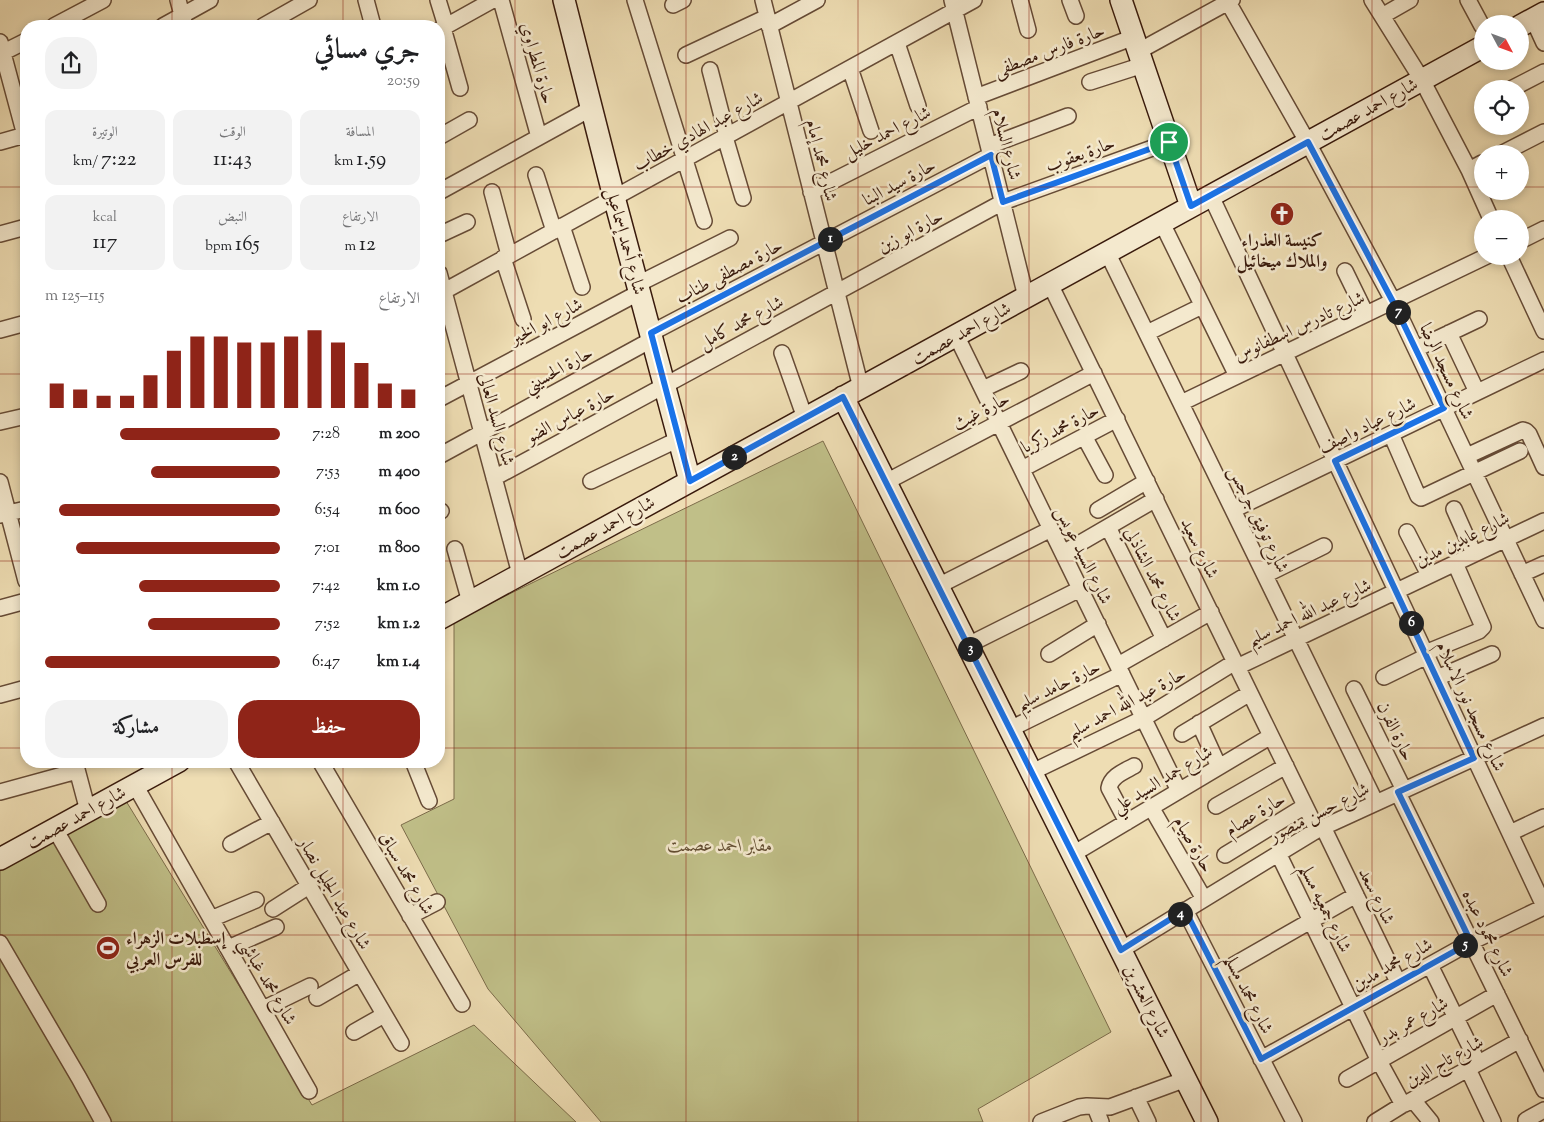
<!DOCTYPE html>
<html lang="ar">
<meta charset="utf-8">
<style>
:root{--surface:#fff;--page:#f2f2f2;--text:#202124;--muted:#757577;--accent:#8f2418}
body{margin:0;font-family:"Sorts Mill Goudy",Amiri,serif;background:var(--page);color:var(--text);direction:rtl;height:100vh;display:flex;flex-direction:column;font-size:19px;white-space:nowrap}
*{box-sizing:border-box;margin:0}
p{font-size:16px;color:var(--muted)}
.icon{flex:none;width:28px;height:28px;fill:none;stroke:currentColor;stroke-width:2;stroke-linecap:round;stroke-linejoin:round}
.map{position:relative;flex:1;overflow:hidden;direction:ltr}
.panel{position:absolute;left:20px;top:20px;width:425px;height:748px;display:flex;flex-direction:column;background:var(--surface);border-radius:20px;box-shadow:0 2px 8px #0003;direction:rtl}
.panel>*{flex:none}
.needle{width:32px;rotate:131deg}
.fabs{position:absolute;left:1474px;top:15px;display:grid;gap:10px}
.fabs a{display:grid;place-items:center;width:55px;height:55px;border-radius:50%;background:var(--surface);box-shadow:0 2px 8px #0003;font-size:25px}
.pin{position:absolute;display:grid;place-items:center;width:42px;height:42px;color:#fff;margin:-21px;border:2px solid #fff;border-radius:50%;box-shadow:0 1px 5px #0007}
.km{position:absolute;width:25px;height:25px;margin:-12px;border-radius:50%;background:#222;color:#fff;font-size:14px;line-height:25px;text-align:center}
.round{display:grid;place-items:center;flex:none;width:52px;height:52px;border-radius:20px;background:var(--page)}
.overview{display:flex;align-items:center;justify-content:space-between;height:85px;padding:0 25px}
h1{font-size:28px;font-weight:600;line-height:38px}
.stats{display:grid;grid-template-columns:repeat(3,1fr);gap:8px;height:85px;padding:5px 25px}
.stats div{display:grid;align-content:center;border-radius:12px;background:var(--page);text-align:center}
.stats b{font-size:21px;font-weight:600}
.stats small{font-size:14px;font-weight:400}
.stats p{font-size:14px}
.chart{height:140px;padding:10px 25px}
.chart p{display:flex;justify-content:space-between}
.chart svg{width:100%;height:90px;margin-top:5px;stroke:var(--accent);stroke-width:6}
.primary-button{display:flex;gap:10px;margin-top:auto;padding:10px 25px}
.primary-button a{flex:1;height:58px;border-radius:20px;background:var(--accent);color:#fff;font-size:20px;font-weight:600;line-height:58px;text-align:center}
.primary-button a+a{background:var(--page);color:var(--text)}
ul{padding:0 25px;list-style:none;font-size:16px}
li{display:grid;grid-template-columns:80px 60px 1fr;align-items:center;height:38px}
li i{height:12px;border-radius:6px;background:var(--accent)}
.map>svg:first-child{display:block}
</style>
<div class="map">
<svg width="1544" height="1122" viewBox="0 0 1544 1122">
<rect width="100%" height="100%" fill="#eeddb3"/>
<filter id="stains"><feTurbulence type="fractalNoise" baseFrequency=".004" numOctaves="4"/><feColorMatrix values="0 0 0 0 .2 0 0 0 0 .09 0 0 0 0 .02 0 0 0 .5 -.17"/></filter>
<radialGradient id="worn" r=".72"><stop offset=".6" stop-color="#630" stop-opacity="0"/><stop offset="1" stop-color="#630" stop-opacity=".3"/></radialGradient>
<path fill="#c0bf88" stroke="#7c6c4a" d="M823 441 1111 1032 978 1109 983 1122H601L488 989 401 825 454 799V621Z
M126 801 312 1105 474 1025 576 1122H0V871Z"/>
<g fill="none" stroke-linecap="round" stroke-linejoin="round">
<g stroke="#664b36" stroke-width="18">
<path id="street" d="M178 0 185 26
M366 0 373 26
M438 0 446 26
M501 0 539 137
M635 0 704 221
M763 0 861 388
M952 0 1026 297
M1020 0 1028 30
M1070 0 1076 16
M1372 0 1422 80 1469 170 1491 219
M1468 0 1482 26
M1228 2 1308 143 1393 301 1544 620
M673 5 683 0
M1382 16 1410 0
M1533 19 1544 43
M54 26 103 0
M163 26 210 0
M263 26 309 0
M769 26 817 0
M443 28 460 88
M439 30 493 0
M0 42 26 139
M897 43 918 106
M1139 51 1232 0
M0 54 26 41
M686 55 767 17
M850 68 871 131
M710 70 727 136
M1090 82 1143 65
M1511 89 1544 72
M976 97 1134 37
M439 137 469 120
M725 137 743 198
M0 142 25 135
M989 146 1068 116
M1501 154 1544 132
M1469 170 1482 163
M536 175 554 231
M439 192 592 108
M492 192 509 255
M811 192 979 107
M1211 196 1544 906
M1162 223 1237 376
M562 226 582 287
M0 234 26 227
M439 235 467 222
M1520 241 1544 229
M1107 252 1376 803
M1509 256 1544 331
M503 258 523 319
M1345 271 1366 314
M439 273 520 574
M638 284 730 238
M1050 284 1317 830
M439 294 974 0
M0 330 26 323
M651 333 991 155
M1147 333 1202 306
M1449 333 1477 392
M956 335 1179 791
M1416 349 1479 319
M782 353 805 418
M983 389 1021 371
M439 399 640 292
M1181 403 1487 256
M0 422 26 416
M1391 434 1418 496 1421 498 1520 451
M1084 436 1105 475
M439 456 653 339
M1467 456 1523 430 1526 431 1529 434 1544 467
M1022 469 1117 419
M494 478 1003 202 1169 142
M591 481 679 439
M0 482 26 581
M886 482 1094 373
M1454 509 1474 554
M1098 510 1147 481
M1233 510 1544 360
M439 512 441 511
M0 515 26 509
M1108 527 1164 639
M1407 532 1429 575
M455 549 470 602
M1063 553 1156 499
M1522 574 1544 564
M1265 575 1324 546
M938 586 1051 529
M0 608 26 601
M968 645 1080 589
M1425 653 1479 631 1483 627 1455 563
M1049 654 1098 624
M1118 665 1211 612
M1237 667 1544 521
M1384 677 1427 656
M1437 678 1492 654
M1354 689 1404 790
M0 695 26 688
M1199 723 1219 767
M1010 729 1122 674
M1182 734 1250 693
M236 761 401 1043
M320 761 462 1004
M413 761 429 801
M75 762 88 811
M1032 772 1144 718 1235 662
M135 785 309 1091
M0 792 77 771
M1398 793 1544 1090
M1216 806 1286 766
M1151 807 1204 899
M1127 822 1109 788C1111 776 1125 771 1134 766
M1323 827 1398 982
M55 829 98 904
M1510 833 1544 817
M231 844 272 822
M1278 853 1379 1061 1402 1103 1405 1104 1520 1040
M1073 854 1271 736
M1225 855 1305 806
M273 909 309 886
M1185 910 1294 1122
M410 916 437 902
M211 919 256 900
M0 943 79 1078 103 1122
M228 948 276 927
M1121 950 1317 830 1544 726
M1430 965 1478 1063
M1218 974 1356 895
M317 998 360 973
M263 1009 310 986
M354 1032 384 1015
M1261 1059 1471 942 1544 907
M1468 1069 1493 1122
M1347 1079 1497 994
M1136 1097 1148 1122
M1413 1100 1431 1122
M1095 1107 1101 1122
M1526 1120 1544 1110
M1041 1122 1079 1107 1087 1106 1110 1107 1186 1079
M1375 1122 1404 1104"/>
</g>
<g stroke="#391a0c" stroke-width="24">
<path id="secondary" d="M564 0 614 197 690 481
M1121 0 1191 206
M1520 26 1544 13
M843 397 1207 1122
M439 619 1482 47
M0 859 179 761"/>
</g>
<use href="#street" stroke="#f4e9ce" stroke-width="15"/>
<use href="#secondary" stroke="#f4e9ce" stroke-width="21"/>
</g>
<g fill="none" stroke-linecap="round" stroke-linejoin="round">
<g stroke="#fff" stroke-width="10">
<path id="route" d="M1169 142 1191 206 1308 142 1393 302 1444 408 1335 461 1474 758 1398 792 1471 942 1261 1059 1185 910 1121 950 843 397 690 481 651 333 991 155 1003 202Z"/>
</g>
<use href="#route" stroke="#1a73e8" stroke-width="6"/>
</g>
<path fill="none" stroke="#8f2418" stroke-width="1" stroke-opacity="0.55" d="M172 0V26M343 0V26M515 0V1122M686 0V1122M858 0V1122M1029 0V1122M1201 0V1122M1372 0V1122M0 187H26M439 187H1482M1520 187H1544M0 374H26M439 374H1544M0 561H26M439 561H1544M0 748H26M439 748H1544M172 761V1122M343 761V1122M0 935H1544"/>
<defs>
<g id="church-disc" transform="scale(1.25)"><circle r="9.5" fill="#8f2418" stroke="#f4e9ce"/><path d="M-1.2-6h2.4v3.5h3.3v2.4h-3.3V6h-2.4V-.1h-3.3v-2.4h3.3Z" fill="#fff"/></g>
<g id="stadium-disc" transform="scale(1.25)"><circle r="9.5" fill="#8f2418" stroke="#f4e9ce"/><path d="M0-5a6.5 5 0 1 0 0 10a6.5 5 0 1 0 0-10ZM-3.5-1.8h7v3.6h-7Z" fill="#fff"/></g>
</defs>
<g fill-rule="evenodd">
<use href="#church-disc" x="1282" y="214"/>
<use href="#stadium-disc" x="108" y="948"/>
</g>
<g text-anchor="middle" stroke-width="5" stroke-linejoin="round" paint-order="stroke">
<g font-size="18" fill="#391a0c" stroke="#f4e9ce">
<text transform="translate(1049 50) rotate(-21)" y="6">حارة فارس مصطفى</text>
<text transform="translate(538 63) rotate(74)" y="6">حارة المطراوي</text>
<text transform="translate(1368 109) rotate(-29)" y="6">شارع احمد عصمت</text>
<text transform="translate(698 131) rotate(-29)" y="6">شارع عبد الهادي خطاب</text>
<text transform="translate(887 132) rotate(-27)" y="6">شارع احمد خليل</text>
<text transform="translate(1007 144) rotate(76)" y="6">شارع السلام</text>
<text transform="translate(1080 154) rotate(-20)" y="6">حارة يعقوب</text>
<text transform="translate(822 160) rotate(76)" y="6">شارع محمد إمام</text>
<text transform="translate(899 182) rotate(-28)" y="6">حارة سيد البنا</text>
<text transform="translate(910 231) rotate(-28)" y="6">حارة ابو زين</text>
<text transform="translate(626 241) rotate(75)" y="6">شارع أحمد إسماعيل</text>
<text transform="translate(729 271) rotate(-28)" y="6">حارة مصطفى طناب</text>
<text transform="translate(546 321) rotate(-28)" y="6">شارع ابو الخير</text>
<text transform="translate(741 322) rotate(-28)" y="6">شارع محمد كامل</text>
<text transform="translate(1299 326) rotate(-25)" y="6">شارع تادرس اسطفانوس</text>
<text transform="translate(961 333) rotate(-29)" y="6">شارع احمد عصمت</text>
<text transform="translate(558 369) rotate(-29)" y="6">حارة الحسيني</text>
<text transform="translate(1447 371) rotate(65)" y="6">شارع مسجد الرضا</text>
<text transform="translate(981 411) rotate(-28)" y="6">حارة غيث</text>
<text transform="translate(570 415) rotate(-28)" y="6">حارة عباس الضو</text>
<text transform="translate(497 419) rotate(75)" y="6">شارع السد العالى</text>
<text transform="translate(1367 425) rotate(-26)" y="6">شارع عياد واصف</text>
<text transform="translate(1060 428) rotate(-28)" y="6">حارة محمد زكريا</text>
<text transform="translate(1259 519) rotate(64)" y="6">شارع توفيق جرجس</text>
<text transform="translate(605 527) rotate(-29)" y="6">شارع احمد عصمت</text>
<text transform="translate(1462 539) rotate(-26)" y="6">شارع عابدين مدين</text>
<text transform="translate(1200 548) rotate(64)" y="6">شارع سعيد</text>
<text transform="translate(1084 555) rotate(64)" y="6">شارع السيد عويس</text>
<text transform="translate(1153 574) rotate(63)" y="6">شارع محمد الشاذلي</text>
<text transform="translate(1309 612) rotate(-25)" y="6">شارع عبد الله احمد سليم</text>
<text transform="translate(1058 685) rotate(-26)" y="6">حارة حامد سليم</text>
<text transform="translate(1126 703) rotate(-28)" y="6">حارة عبد الله احمد سليم</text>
<text transform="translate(1471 706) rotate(65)" y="6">شارع مسجد نور الاسلام</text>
<text transform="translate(1396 731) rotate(64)" y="6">حارة الفرن</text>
<text transform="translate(1162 779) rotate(-31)" y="6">شارع حمد السيد علي</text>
<text transform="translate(1319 812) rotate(-27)" y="6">شارع حسن منصور</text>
<text transform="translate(1255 814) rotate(-31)" y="6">حارة عصام</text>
<text transform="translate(76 817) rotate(-29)" y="6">شارع احمد عصمت</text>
<text transform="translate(1194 844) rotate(60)" y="6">حارة صيام</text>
<text transform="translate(407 873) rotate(60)" y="6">شارع محمد سباق</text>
<text transform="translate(335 893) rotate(60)" y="6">شارع عبد الجليل نصار</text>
<text transform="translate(1377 896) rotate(64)" y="6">شارع سعد</text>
<text transform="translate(1326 908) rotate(64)" y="6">شارع جمعيه مسلم</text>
<text transform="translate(1488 933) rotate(64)" y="6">شارع محمود عبده</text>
<text transform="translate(1392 964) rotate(-29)" y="6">شارع محمد مدين</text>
<text transform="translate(268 981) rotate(60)" y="6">شارع محمد غباشي</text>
<text transform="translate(1249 994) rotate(63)" y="6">شارع محمد مسلم</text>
<text transform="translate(1147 1001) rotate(63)" y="6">شارع العشرين</text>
<text transform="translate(1413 1020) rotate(-29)" y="6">شارع عمر بدر</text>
<text transform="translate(1444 1061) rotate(-29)" y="6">شارع تاج الدين</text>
</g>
<g font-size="18" font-weight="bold" fill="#391a0c" stroke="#f4e9ce">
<text x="1282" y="246">كنيسة العذراء<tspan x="1282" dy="21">والملاك ميخائيل</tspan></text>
<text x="126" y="944" text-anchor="start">إسطبلات الزهراء<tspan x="126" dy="21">للفرس العربي</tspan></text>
</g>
<g font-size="18" font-style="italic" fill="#624c31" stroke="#f4e9ce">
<text x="720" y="851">مقابر احمد عصمت</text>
</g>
</g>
<rect width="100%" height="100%" filter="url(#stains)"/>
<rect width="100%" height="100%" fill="url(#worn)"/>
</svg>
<div class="fabs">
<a><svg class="needle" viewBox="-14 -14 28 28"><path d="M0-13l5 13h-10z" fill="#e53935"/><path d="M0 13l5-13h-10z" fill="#757577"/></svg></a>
<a><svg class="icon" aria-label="locate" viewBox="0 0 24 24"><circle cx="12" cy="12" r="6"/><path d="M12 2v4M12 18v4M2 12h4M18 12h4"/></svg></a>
<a>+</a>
<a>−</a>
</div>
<div class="pin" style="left:1169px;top:142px;background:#1e9e55"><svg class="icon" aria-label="arrive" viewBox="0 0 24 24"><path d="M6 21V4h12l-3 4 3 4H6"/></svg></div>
<b class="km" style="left:830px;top:239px">1</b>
<b class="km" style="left:734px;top:457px">2</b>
<b class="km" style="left:970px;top:649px">3</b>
<b class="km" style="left:1180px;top:914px">4</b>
<b class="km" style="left:1465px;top:945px">5</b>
<b class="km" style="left:1411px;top:623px">6</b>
<b class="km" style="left:1398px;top:312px">7</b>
<section class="panel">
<div class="overview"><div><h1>جري مسائي</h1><p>20:59</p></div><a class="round"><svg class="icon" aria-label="share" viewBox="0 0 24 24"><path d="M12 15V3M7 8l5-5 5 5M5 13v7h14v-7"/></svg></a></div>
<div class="stats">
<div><p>المسافة</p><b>1.59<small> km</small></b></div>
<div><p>الوقت</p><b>11:43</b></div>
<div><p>الوتيرة</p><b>7:22<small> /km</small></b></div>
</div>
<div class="stats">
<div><p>الارتفاع</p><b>12<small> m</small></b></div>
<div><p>النبض</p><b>165<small> bpm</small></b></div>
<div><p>kcal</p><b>117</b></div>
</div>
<div class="chart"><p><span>الارتفاع</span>115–125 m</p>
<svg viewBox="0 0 160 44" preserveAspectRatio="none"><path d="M5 44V32M15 44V35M25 44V38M35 44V38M45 44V28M55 44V16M65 44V9M75 44V9M85 44V12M95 44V12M105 44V9M115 44V6M125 44V12M135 44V22M145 44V32M155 44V35"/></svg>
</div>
<ul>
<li><b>200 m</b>7:28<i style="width:68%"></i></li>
<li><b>400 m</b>7:53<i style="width:55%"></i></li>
<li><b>600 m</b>6:54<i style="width:94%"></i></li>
<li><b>800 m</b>7:01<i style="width:87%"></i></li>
<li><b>1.0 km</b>7:42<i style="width:60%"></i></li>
<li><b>1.2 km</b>7:52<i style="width:56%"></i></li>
<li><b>1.4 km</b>6:47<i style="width:100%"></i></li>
</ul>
<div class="primary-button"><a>حفظ</a><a>مشاركة</a></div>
</section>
</div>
